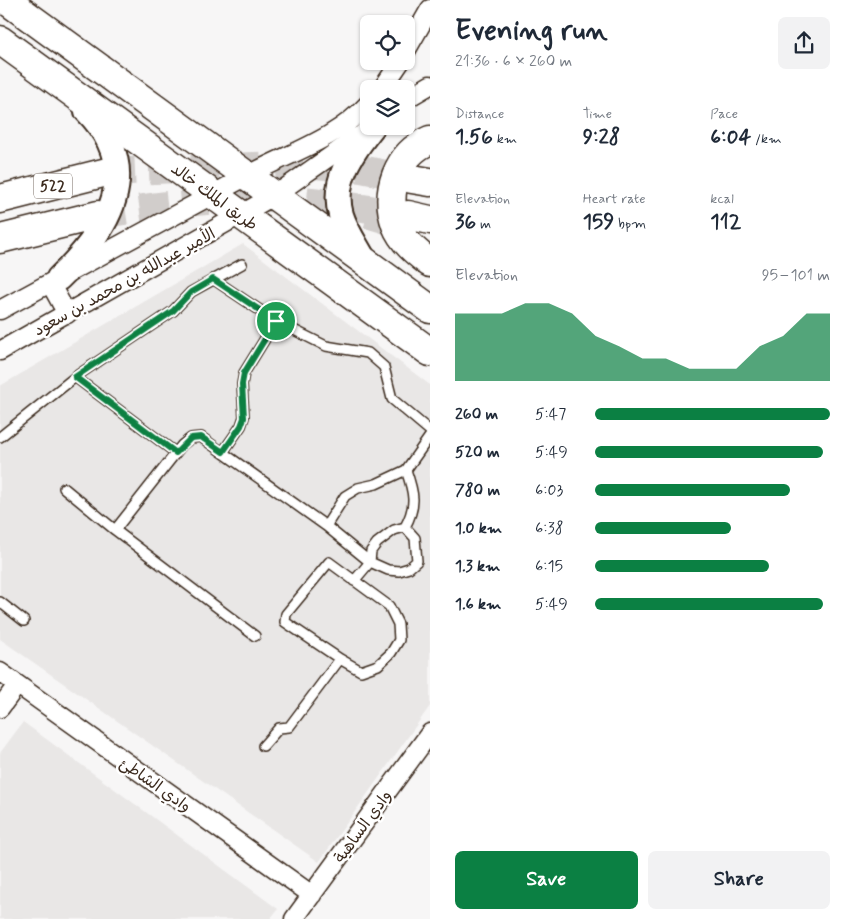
<!DOCTYPE html>
<meta charset="utf-8">
<style>
:root{--surface:#fff;--page:#f2f2f3;--text:#1f2937;--muted:#747a83;--accent:#0b8043}
body{margin:0;font-family:Mynerve,"Playpen Sans Arabic",sans-serif;background:var(--page);color:var(--text);height:100vh;display:flex;flex-direction:column;font-size:19px;white-space:nowrap}
*{box-sizing:border-box;margin:0}
p{font-size:16px;color:var(--muted)}
.icon{flex:none;width:28px;height:28px;fill:none;stroke:currentColor;stroke-width:2;stroke-linecap:round;stroke-linejoin:round}
.map{position:relative;flex:1;overflow:hidden}
.details{display:flex;flex-direction:column;background:var(--surface);width:425px}
.details>*{flex:none}
.fabs{position:absolute;left:360px;top:15px;display:grid;gap:10px}
.fabs a{display:grid;place-items:center;width:55px;height:55px;border-radius:8px;background:var(--surface);box-shadow:0 1px 4px #0004;font-size:25px}
.pin{position:absolute;display:grid;place-items:center;width:42px;height:42px;color:#fff;margin:-21px;border:2px solid #fff;border-radius:50%;box-shadow:0 1px 5px #0007}
.round{display:grid;place-items:center;flex:none;width:52px;height:52px;border-radius:8px;background:var(--page)}
.headline{display:flex;align-items:center;justify-content:space-between;height:85px;padding:0 25px}
h1{font-size:28px;font-weight:700;line-height:38px}
.metrics{display:grid;grid-template-columns:repeat(3,1fr);gap:8px;height:85px;padding:5px 25px}
.metrics div{display:grid;align-content:center}
.metrics b{font-size:21px;font-weight:700}
.metrics small{font-size:14px;font-weight:400}
.metrics p{font-size:14px}
.chart{height:140px;padding:10px 25px}
.chart p{display:flex;justify-content:space-between}
.chart svg{width:100%;height:90px;margin-top:5px;fill:var(--accent);opacity:.7}
.button{display:flex;gap:10px;margin-top:auto;padding:10px 25px}
.button a{flex:1;height:58px;border-radius:8px;background:var(--accent);color:#fff;font-size:20px;font-weight:700;line-height:58px;text-align:center}
.button a+a{background:var(--page);color:var(--text)}
ul{padding:0 25px;list-style:none;font-size:16px}
li{display:grid;grid-template-columns:80px 60px 1fr;align-items:center;height:38px}
li i{height:12px;border-radius:6px;background:var(--accent)}
main{display:flex;flex:1;min-height:0}
.map>svg:first-child{display:block}
</style>
<main>
<div class="map">
<svg width="430" height="919" viewBox="0 0 430 919">
<rect width="100%" height="100%" fill="#f7f6f6"/>
<filter id="ink" filterUnits="userSpaceOnUse"><feTurbulence type="fractalNoise" baseFrequency=".02" numOctaves="2"/><feDisplacementMap in="SourceGraphic" scale="10" xChannelSelector="R" yChannelSelector="G"/><feConvolveMatrix kernelMatrix="1 2 1 2 8 2 1 2 1" color-interpolation-filters="sRGB"/></filter>
<g filter="url(#ink)">
<path fill="#e9e7e6" d="M243 244 430 385V706L319 862 0 639V386Z
M23 722 278 909 270 919H0V753Z"/>
<g fill="none" stroke-linecap="round" stroke-linejoin="round">
<path stroke="#d1cdcb" stroke-width="28" stroke-dasharray="28 14" stroke-linecap="butt" d="M327 203 384 219 413 232"/>
<path stroke="#d1cdcb" stroke-width="28" stroke-dasharray="28 14" stroke-linecap="butt" d="M107 172 300 164 356 168 412 179
M98 215C151 206 203 200 257 198 307 197 359 208 408 215"/>
<g stroke="#3b2a1e" stroke-width="12">
<path id="lane" d="M213 279 276 321 326 346 368 353 384 367 392 399 430 431
M75 377 176 453
M0 437 75 377 173 311 191 292 242 264
M223 452 241 426 244 417 242 384 244 373 276 321
M64 488 115 530 182 445 191 438 201 437 326 526 370 562 388 570 399 571 409 568 417 561 415 538 405 527
M326 526 345 496 358 488 376 484 406 470 430 436
M115 530 255 636
M329 562 389 606 398 624 399 640 391 653 378 665 361 671 340 659 285 622 286 614Z
M354 581 370 562 371 551 377 543 394 530 405 527C417 505 414 493 406 470
M0 602 24 621
M263 746 279 728 289 727 340 659"/>
</g>
<g stroke="#3b2a1e" stroke-width="21">
<path id="street" d="M406 51 430 9
M382 89 401 61
M406 99 430 85
M50 283 67 314
M0 310C82 266 163 221 245 177 288 153 334 141 369 103
M0 351 275 195 359 136
M0 672 312 895
M0 708 17 685
M294 919 430 733"/>
</g>
<g stroke="#3b2a1e" stroke-width="28">
<path id="secondary" d="M364 260C356 245 346 231 341 215 331 180 353 151 373 126
M59 278C110 229 145 170 87 111"/>
</g>
<g stroke="#3b2a1e" stroke-width="31">
<path id="primary" d="M6 0 430 309
M0 40 430 352
M430 140C397 154 384 192 396 225 402 241 417 253 430 263"/>
</g>
<g stroke="#3b2a1e" stroke-width="31">
<path id="highway" d="M412 179 430 182
M0 199 107 172
M408 215 430 220
M0 239 98 215"/>
</g>
<use href="#lane" stroke="#fff" stroke-width="9"/>
<use href="#street" stroke="#fff" stroke-width="18"/>
<use href="#secondary" stroke="#fff" stroke-width="24"/>
<use href="#primary" stroke="#fff" stroke-width="28"/>
<use href="#highway" stroke="#fff" stroke-width="28"/>
</g>
</g>
<g fill="none" stroke-linecap="round" stroke-linejoin="round" filter="url(#ink)">
<g stroke="#fff" stroke-width="10">
<path id="route" d="M213 279 276 321 244 373 242 384 244 418 241 426 223 452 201 437 191 438 176 453 75 377 173 311 191 292Z"/>
</g>
<use href="#route" stroke="#0b8043" stroke-width="6"/>
</g>
<g text-anchor="middle" stroke-width="5" stroke-linejoin="round" paint-order="stroke">
<rect fill="#fff" stroke="#766a62" stroke-width="1" x="34" y="173.5" width="38" height="25" rx="4"/>
<g font-size="15" font-weight="bold" fill="#3b2a1e">
<text x="53" y="191">522</text>
</g>
<g font-size="16" fill="#3b2a1e" stroke="#fff">
<text transform="translate(215 196) rotate(36)" y="6">طريق الملك خالد</text>
<text transform="translate(124 281) rotate(-29)" y="6">الأمير عبدالله بن محمد بن سعود</text>
<text transform="translate(156 784) rotate(35)" y="6">وادي الشاطئ</text>
<text transform="translate(362 826) rotate(-54)" y="6">وادي الساهية</text>
</g>
</g>
</svg>
<div class="fabs">
<a><svg class="icon" aria-label="locate" viewBox="0 0 24 24"><circle cx="12" cy="12" r="6"/><path d="M12 2v4M12 18v4M2 12h4M18 12h4"/></svg></a>
<a><svg class="icon" aria-label="layers" viewBox="0 0 24 24"><path d="M12 4l9 5-9 5-9-5zM3 14l9 5 9-5"/></svg></a>
</div>
<div class="pin" style="left:276px;top:321px;background:#1e9e55"><svg class="icon" aria-label="arrive" viewBox="0 0 24 24"><path d="M6 21V4h12l-3 4 3 4H6"/></svg></div>
</div>
<section class="details">
<div class="headline"><div><h1>Evening run</h1><p>21:36 · 6 × 260 m</p></div><a class="round"><svg class="icon" aria-label="share" viewBox="0 0 24 24"><path d="M12 15V3M7 8l5-5 5 5M5 13v7h14v-7"/></svg></a></div>
<div class="metrics">
<div><p>Distance</p><b>1.56<small> km</small></b></div>
<div><p>Time</p><b>9:28</b></div>
<div><p>Pace</p><b>6:04<small> /km</small></b></div>
</div>
<div class="metrics">
<div><p>Elevation</p><b>36<small> m</small></b></div>
<div><p>Heart rate</p><b>159<small> bpm</small></b></div>
<div><p>kcal</p><b>112</b></div>
</div>
<div class="chart"><p><span>Elevation</span>95–101 m</p>
<svg viewBox="0 0 160 44" preserveAspectRatio="none"><path d="M0 44V11L10 11L20 11L30 6L40 6L50 11L60 22L70 27L80 33L90 33L100 38L110 38L120 38L130 27L140 22L150 11L160 11V44z"/></svg>
</div>
<ul>
<li><b>260 m</b>5:47<i style="width:100%"></i></li>
<li><b>520 m</b>5:49<i style="width:97%"></i></li>
<li><b>780 m</b>6:03<i style="width:83%"></i></li>
<li><b>1.0 km</b>6:38<i style="width:58%"></i></li>
<li><b>1.3 km</b>6:15<i style="width:74%"></i></li>
<li><b>1.6 km</b>5:49<i style="width:97%"></i></li>
</ul>
<div class="button"><a>Save</a><a>Share</a></div>
</section>
</main>
